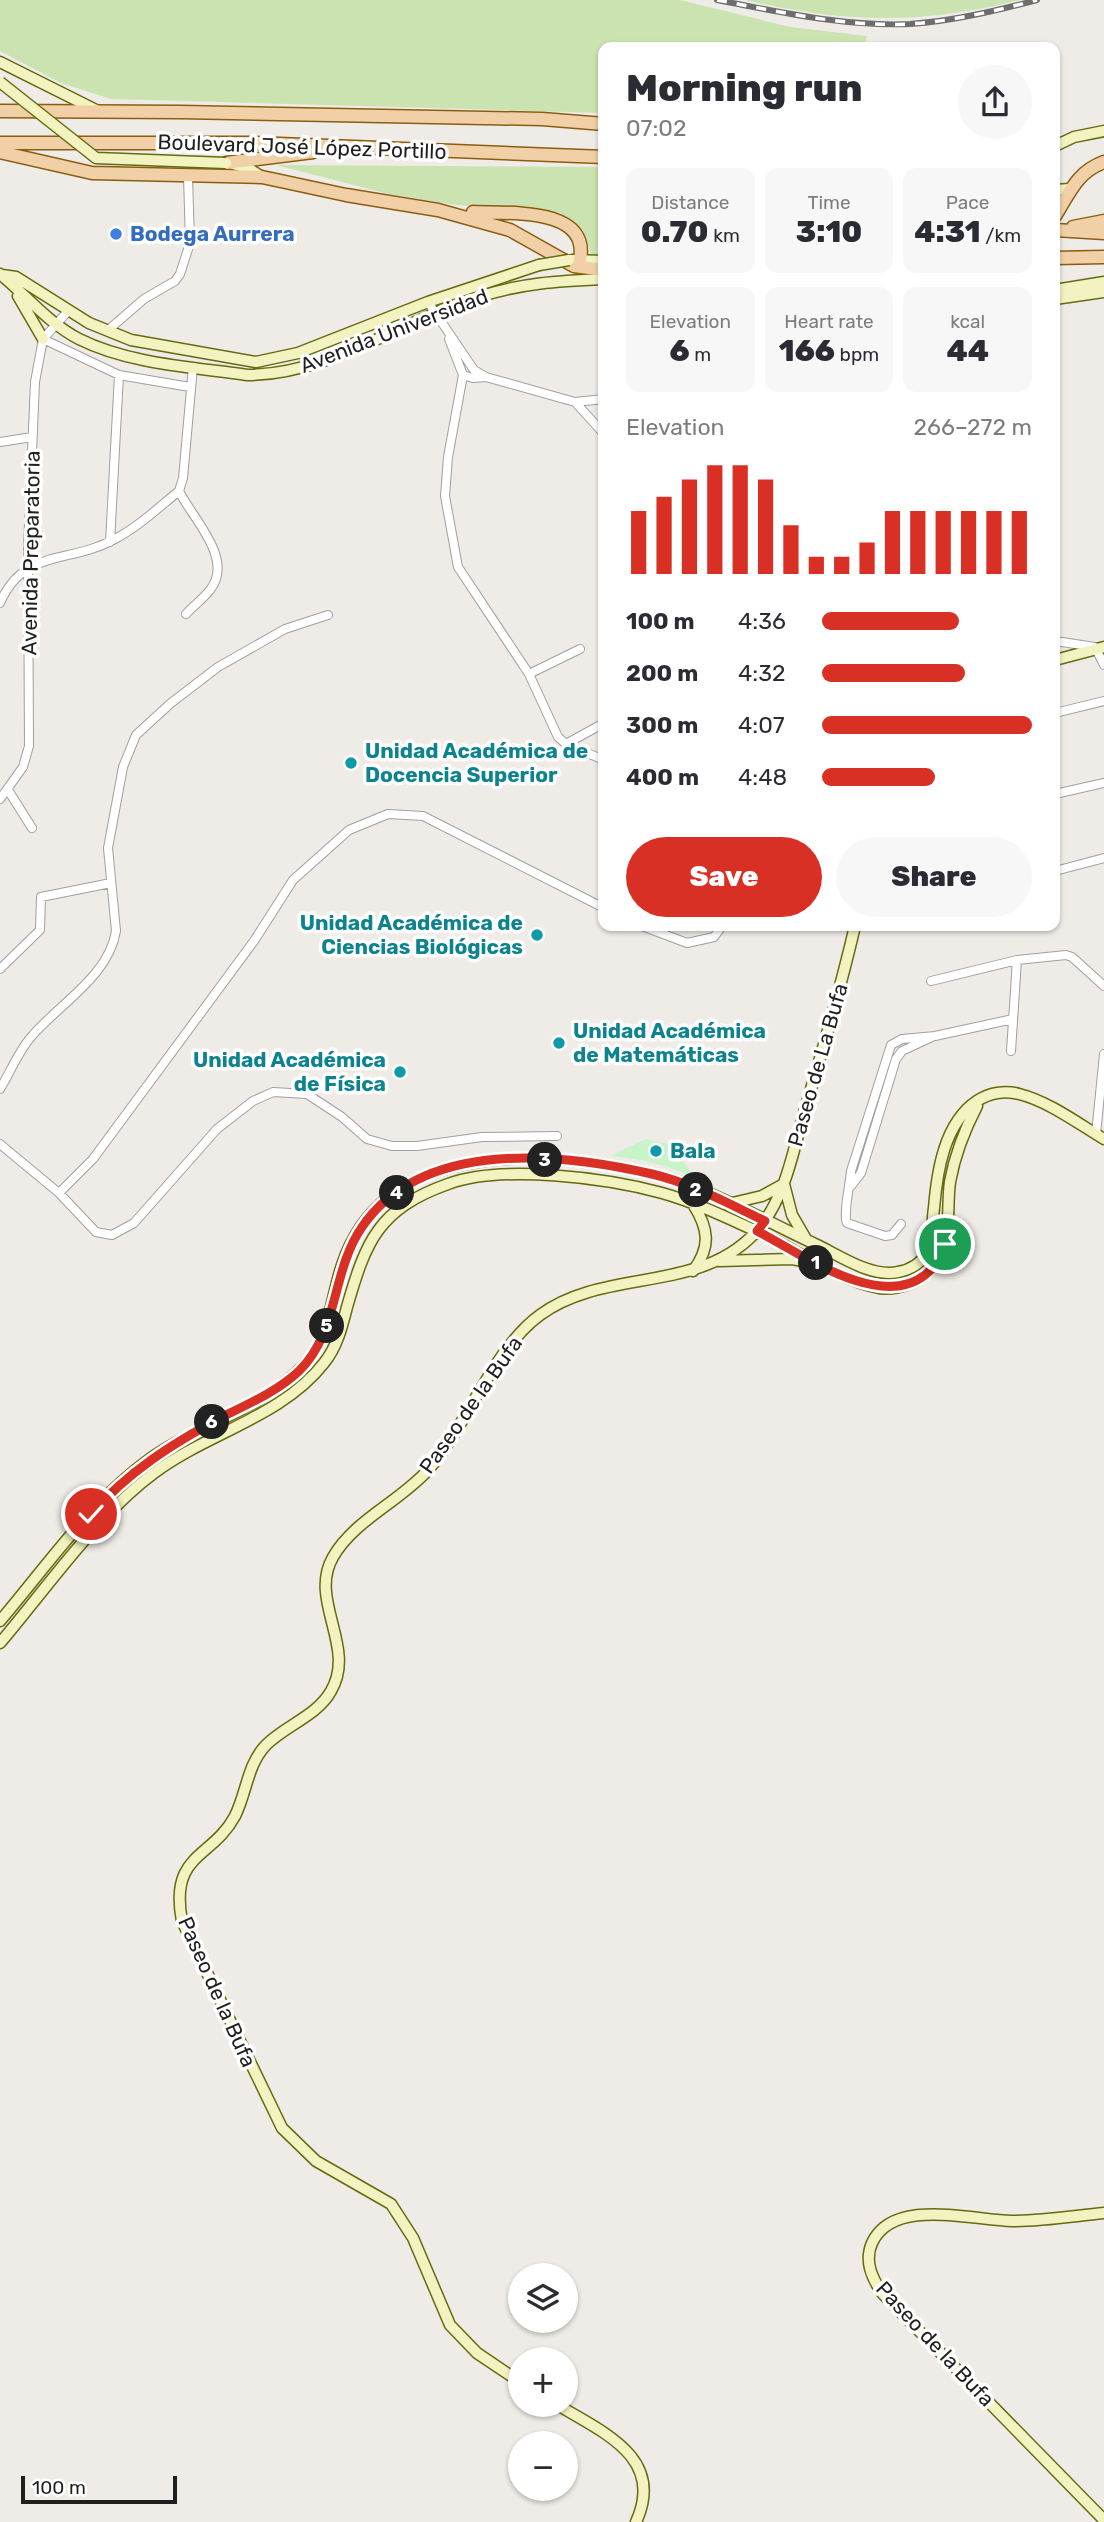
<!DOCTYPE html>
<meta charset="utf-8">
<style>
:root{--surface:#fff;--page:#f7f7f7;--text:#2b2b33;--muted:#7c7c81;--accent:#d93025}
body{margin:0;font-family:Rubik,sans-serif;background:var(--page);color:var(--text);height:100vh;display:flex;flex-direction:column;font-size:26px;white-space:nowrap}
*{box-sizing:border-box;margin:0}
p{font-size:23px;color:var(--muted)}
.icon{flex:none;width:38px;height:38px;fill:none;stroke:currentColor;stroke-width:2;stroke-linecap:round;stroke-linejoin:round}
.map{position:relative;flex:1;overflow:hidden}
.panel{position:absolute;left:598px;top:42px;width:462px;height:889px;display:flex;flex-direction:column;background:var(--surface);border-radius:14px;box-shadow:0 2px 5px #0004}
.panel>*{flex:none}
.tools{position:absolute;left:508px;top:2263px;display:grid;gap:14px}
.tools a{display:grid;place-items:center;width:70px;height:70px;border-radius:50%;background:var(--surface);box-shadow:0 2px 5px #0004;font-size:35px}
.scale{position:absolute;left:21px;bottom:18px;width:156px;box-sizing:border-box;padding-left:7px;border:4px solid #1f1f1f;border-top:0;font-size:19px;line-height:24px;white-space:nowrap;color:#1f1f1f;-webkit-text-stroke:5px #fff;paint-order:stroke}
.pin{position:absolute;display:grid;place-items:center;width:60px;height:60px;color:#fff;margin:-30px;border:4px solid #fff;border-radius:50%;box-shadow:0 2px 7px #0007}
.km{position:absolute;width:35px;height:35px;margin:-18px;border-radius:50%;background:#222;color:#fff;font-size:19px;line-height:35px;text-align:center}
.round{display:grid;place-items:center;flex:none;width:74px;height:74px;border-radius:37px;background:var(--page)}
.overview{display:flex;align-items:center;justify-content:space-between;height:119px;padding:0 28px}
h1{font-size:38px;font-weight:800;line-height:52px}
.figures{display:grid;grid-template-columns:repeat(3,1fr);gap:10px;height:119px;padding:7px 28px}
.figures div{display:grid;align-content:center;border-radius:14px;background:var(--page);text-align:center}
.figures b{font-size:30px;font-weight:800}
.figures small{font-size:19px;font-weight:400}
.figures p{font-size:19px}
.chart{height:196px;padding:14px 28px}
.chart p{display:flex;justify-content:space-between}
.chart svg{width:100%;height:126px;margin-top:7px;stroke:var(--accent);stroke-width:6}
.primary-button{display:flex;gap:14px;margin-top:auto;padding:14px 28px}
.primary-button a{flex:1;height:80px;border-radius:42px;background:var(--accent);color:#fff;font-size:28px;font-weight:800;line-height:80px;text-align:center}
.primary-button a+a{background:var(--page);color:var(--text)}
ul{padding:0 28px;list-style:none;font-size:23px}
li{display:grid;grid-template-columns:112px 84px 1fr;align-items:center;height:52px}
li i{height:18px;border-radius:9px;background:var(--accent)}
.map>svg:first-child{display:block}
</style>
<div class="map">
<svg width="1104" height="2522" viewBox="0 0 1104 2522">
<rect width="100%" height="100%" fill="#efebe6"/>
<path fill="#cbe3b1" d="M0 0H680L790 27 867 36 864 47H604V113L111 99 61 83 0 51Z
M745 0H1020C919 25 846 23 745 0Z
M276 165 604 167V254H591C585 234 578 222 559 213L455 205 385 193Z"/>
<path fill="#c8f4ca" d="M646 1139 669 1144 696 1178C667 1165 641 1159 610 1156Z"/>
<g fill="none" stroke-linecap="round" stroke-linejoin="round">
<g stroke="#a0a0a0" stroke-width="10">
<path id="street" d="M428 302 474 370 486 377 575 402 604 434
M107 331 144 299 175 281 180 274 190 243 188 176
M43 339 119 375 190 387
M449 339 463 375 473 378 486 377
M463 375 448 457 445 496 458 567 529 674 558 737 566 744 604 760
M575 402 604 399
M0 442 32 437
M179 491C192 518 235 559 210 590 203 599 193 606 186 614
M179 491 183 478 193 367
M110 542 119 375
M0 603C24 548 68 564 113 540 137 528 158 508 179 491
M1055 641 1095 647 1104 665
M529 674 580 649
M1055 713 1104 701
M566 744 604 723
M8 790 32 828
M1055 794 1104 783
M0 799 23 767 29 746 28 547 35 382 43 339 69 310
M1055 871 1104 858
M642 926 687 943 714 937 722 926
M0 969 40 930 41 897 111 883
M931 981 1017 960 1066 955 1072 957 1104 986
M1011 1051 1017 960
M0 1089C10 1073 18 1052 31 1037 59 1004 109 976 116 931L108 848 123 767 136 735 171 703 218 667 285 629 328 615
M1096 1134 1104 1054
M0 1144 59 1193 96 1232 112 1235 134 1223 217 1129 253 1101 273 1092 307 1094 342 1117 367 1139 392 1146H417L482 1137 557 1136
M851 1186 861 1173 896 1059 902 1051 932 1037
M59 1193 93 1159 254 941 293 880 349 830 388 814 423 816 604 908
M901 1224 892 1235 885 1236 847 1223C843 1215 850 1183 851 1171L891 1045 902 1039 935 1036 1013 1019"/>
</g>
<g stroke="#646b10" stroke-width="13">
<path id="secondary" d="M0 62 96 110
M1055 146 1074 137 1104 131
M229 163 248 168 262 177
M1055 190 1070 189
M572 260 604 261
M0 274C26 295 48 323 79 339 129 364 192 367 247 375 328 375 402 321 478 297 522 283 558 281 604 279
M2 275 16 277 89 323 131 340 256 362 298 353 428 302 539 265
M1055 290 1104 282
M18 296 43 339
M1055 299 1104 292
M1055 660 1104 647
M693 1204C709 1229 711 1247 693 1271
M728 1204 762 1196 784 1184 792 1215 806 1239
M720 1261 792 1259 808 1262
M0 1621C47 1566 91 1501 151 1458 196 1426 256 1410 297 1372 330 1343 329 1304 342 1265 385 1137 547 1150 652 1174 708 1187 763 1220 815 1244 839 1255 871 1278 898 1272 910 1270 922 1263 927 1252 933 1238 932 1222 934 1208 937 1172 944 1123 977 1101 989 1093 1005 1090 1019 1094 1048 1101 1079 1124 1104 1139
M0 1643C46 1589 97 1515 154 1473 207 1433 282 1417 324 1363 337 1347 342 1327 347 1307 366 1241 378 1209 448 1184 501 1164 607 1178 662 1193 694 1202 726 1217 756 1231 796 1249 835 1279 879 1288 898 1291 921 1282 934 1267 953 1245 946 1209 950 1182 955 1154 964 1131 977 1106
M1104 2213C1073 2216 1043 2221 1012 2221 971 2220 893 2197 872 2243 864 2261 872 2278 882 2293L1104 2520
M520 2382 477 2353 450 2325 413 2238 391 2204 316 2161 282 2128 182 1921C169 1853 212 1859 235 1816 247 1792 247 1765 266 1745 286 1725 317 1716 331 1691 357 1647 308 1600 333 1557 354 1520 401 1501 429 1469 467 1425 494 1348 540 1315 606 1266 705 1296 761 1226 785 1195 793 1153 803 1116 822 1053 840 990 855 926
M556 2404C602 2432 666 2457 636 2522"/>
</g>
<g stroke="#8a5e10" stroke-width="15">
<path id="primary" d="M0 111 181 112 542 119 604 124
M0 143H254L604 157
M0 152 92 173 262 177 346 195 438 210 510 230 574 266 604 270
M226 163 313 152
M473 212C508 214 590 206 580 260
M1055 216C1070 192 1077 172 1104 162
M1073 227 1104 221
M1055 230 1104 233
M1055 258 1104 257"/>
</g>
<use href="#street" stroke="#fff" stroke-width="8"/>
<use href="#secondary" stroke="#f2f3c0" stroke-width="10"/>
<use href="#primary" stroke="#f2d0a7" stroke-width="12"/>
<g stroke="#6d6d6d" stroke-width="6">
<path id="rail" d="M717 0C781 12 845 27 910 24 953 21 995 11 1037 0"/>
</g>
<use href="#rail" stroke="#fff" stroke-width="3.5" stroke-dasharray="10" stroke-linecap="butt"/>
<g stroke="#646b10" stroke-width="13" stroke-linecap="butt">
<path id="secondary-bridge" d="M0 82 96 158 226 163
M539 265 569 260"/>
</g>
<use href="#secondary-bridge" stroke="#f2f3c0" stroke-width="10"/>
</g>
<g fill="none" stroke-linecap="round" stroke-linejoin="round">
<g stroke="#fff" stroke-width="14">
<path id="route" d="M91 1514C129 1471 172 1444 222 1417 248 1404 278 1391 299 1371 339 1332 331 1272 362 1227 423 1138 561 1153 652 1174 691 1183 729 1204 765 1221L757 1231C800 1253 879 1311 925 1275 935 1267 943 1256 945 1244"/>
</g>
<use href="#route" stroke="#d93025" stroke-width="9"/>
</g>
<circle fill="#3f7fe0" stroke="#fff" stroke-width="2.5" cx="116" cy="234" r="7"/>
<g fill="#0f9aa8" stroke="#fff" stroke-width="2.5">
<circle cx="351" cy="763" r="7"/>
<circle cx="537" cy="935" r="7"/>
<circle cx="559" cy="1043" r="7"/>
<circle cx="400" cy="1072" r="7"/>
<circle cx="656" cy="1151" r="7"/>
</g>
<g text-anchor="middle" stroke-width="7" stroke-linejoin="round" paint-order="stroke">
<g font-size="21" fill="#1f1f1f" stroke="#fff">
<text transform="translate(302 147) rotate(2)" y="7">Boulevard José López Portillo</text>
<text transform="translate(394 331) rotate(-21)" y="7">Avenida Universidad</text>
<text transform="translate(31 553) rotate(-89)" y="7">Avenida Preparatoria</text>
<text transform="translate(818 1065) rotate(-74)" y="7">Paseo de La Bufa</text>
<text transform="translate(471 1405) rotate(-55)" y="7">Paseo de la Bufa</text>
<text transform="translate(217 1992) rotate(66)" y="7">Paseo de la Bufa</text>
<text transform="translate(935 2344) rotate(47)" y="7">Paseo de la Bufa</text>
</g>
<g font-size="21" font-weight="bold" fill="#366cbe" stroke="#fff" text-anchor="start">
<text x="130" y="241">Bodega Aurrera</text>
</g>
<g font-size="21" font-weight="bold" fill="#0d838f" stroke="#fff" text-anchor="start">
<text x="365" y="758">Unidad Académica de<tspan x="365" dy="24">Docencia Superior</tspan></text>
<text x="523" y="930" text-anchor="end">Unidad Académica de<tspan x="523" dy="24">Ciencias Biológicas</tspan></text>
<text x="573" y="1038">Unidad Académica<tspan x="573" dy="24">de Matemáticas</tspan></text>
<text x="386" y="1067" text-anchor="end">Unidad Académica<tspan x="386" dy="24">de Física</tspan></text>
<text x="670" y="1158">Bala</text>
</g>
</g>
</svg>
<div class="tools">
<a><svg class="icon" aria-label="layers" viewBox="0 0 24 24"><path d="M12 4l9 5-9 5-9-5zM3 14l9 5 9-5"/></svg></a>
<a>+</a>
<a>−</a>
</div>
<div class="scale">100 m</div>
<div class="pin" style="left:945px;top:1244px;background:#1e9e55"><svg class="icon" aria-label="arrive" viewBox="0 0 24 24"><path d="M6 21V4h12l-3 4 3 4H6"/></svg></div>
<div class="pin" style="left:91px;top:1514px;background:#d93025"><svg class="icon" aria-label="check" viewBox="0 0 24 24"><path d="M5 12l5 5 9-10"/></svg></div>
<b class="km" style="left:816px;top:1263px">1</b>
<b class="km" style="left:696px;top:1190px">2</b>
<b class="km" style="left:545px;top:1160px">3</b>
<b class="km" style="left:397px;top:1193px">4</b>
<b class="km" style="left:327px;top:1326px">5</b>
<b class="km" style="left:212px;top:1422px">6</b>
<section class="panel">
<div class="overview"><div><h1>Morning run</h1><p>07:02</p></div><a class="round"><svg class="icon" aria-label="share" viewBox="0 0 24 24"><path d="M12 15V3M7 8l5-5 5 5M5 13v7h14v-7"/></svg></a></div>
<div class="figures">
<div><p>Distance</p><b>0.70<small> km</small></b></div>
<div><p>Time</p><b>3:10</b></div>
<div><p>Pace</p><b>4:31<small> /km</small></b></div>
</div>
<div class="figures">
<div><p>Elevation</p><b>6<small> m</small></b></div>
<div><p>Heart rate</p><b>166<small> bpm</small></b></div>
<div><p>kcal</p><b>44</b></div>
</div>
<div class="chart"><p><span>Elevation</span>266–272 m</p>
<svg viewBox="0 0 160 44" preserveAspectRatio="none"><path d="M5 44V22M15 44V17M25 44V11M35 44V6M45 44V6M55 44V11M65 44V27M75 44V38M85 44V38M95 44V33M105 44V22M115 44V22M125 44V22M135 44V22M145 44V22M155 44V22"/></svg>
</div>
<ul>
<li><b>100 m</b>4:36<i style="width:65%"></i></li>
<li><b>200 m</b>4:32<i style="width:68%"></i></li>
<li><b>300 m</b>4:07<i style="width:100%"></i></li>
<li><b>400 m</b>4:48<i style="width:54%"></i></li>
</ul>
<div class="primary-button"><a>Save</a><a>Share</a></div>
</section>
</div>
